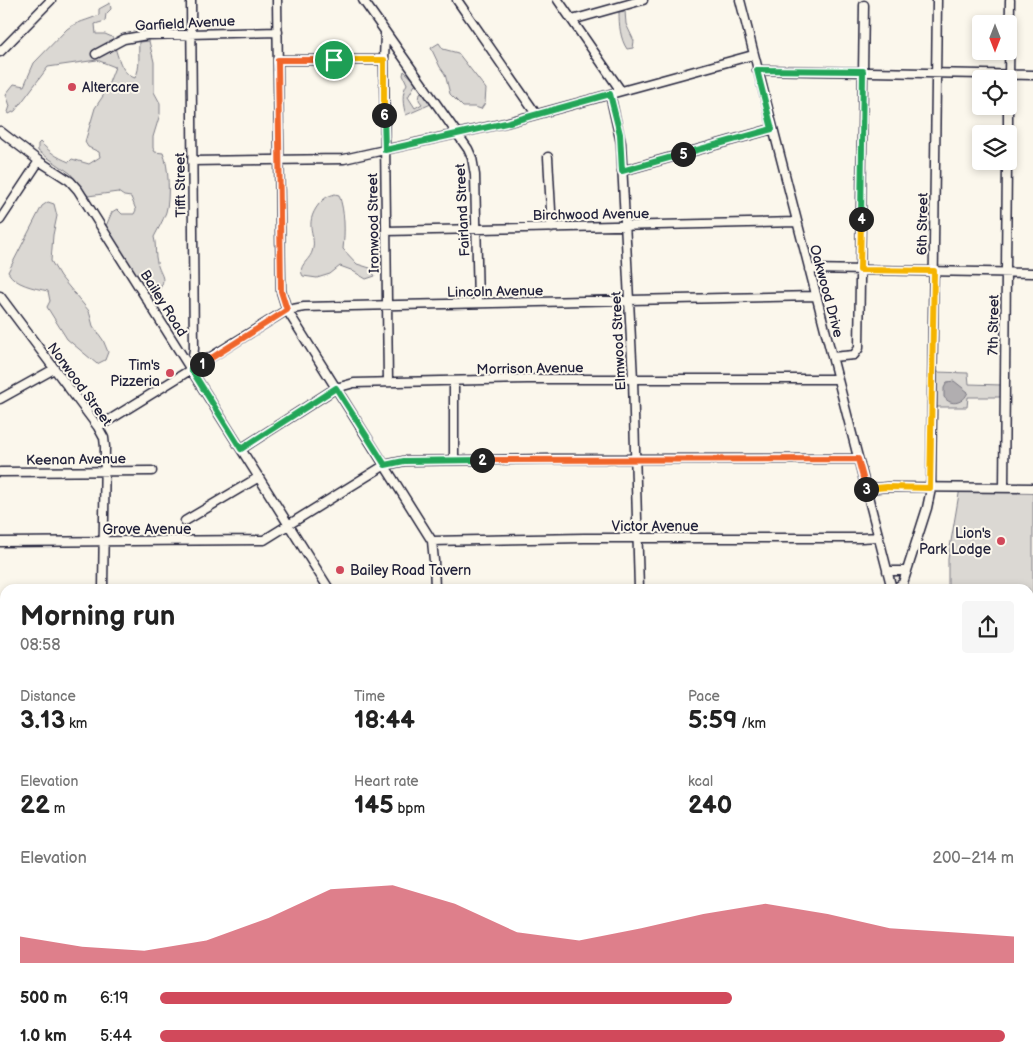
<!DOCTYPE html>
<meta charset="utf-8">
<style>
:root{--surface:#fff;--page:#f6f6f6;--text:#222;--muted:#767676;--accent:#d1495b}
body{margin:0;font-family:"Balsamiq Sans",sans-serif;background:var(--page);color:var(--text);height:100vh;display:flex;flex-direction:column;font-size:19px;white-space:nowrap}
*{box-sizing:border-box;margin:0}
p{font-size:16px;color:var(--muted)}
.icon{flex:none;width:28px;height:28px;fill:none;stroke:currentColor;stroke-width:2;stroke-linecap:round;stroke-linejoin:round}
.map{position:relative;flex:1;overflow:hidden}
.side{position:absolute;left:0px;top:584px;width:1034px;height:481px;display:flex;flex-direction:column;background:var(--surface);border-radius:15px 15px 0 0;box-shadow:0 2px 8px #0003}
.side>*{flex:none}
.needle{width:32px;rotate:180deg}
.buttons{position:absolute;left:972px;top:15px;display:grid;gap:10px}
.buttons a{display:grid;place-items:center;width:45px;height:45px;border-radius:5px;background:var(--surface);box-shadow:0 2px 8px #0003;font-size:25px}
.pin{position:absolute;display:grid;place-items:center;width:42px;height:42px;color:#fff;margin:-21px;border:2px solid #fff;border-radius:50%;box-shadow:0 1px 5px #0007}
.km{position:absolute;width:25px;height:25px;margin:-12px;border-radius:50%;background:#222;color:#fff;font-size:14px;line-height:25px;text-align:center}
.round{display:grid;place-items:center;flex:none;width:52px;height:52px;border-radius:5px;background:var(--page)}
.summary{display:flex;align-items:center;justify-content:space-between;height:85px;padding:0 20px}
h1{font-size:28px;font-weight:700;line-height:38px}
.figures{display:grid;grid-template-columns:repeat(3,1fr);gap:8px;height:85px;padding:5px 20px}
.figures div{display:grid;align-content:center}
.figures b{font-size:25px;font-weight:700}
.figures small{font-size:14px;font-weight:400}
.figures p{font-size:14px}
.chart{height:140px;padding:10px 20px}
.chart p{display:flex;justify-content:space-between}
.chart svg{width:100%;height:90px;margin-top:5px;fill:var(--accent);opacity:.7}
ul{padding:0 20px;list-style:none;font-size:16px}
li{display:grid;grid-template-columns:80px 60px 1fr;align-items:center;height:38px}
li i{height:12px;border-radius:6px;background:var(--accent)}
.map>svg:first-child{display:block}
</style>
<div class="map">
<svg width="1033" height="1064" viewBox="0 0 1033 1064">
<rect width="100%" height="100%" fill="#fbf7ec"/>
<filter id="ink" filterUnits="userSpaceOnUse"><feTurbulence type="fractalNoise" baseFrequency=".02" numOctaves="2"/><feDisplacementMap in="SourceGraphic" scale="10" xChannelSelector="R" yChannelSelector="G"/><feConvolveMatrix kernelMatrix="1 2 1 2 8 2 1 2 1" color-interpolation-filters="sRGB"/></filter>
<g filter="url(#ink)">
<path fill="#dbd8d3" stroke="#7e7d87" d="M110 3 111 9 106 14 105 21 95 24 96 34H105L112 37C117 51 119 73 135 78 141 67 138 55 139 42L149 41 154 62V92L160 103V114L153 137V148L155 152 163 153C169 166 170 199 166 212 163 221 158 229 154 237 156 244 155 250 156 257 159 279 171 275 154 297L144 291 106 226 112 212 117 209 122 214H134L136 210 131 197 124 196 118 192 88 196 70 173 38 151V144L40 142C50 152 56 157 69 162L72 159 89 164 100 157 99 152 88 147 85 142 95 108 105 93 115 67 97 60 48 67 15 111 9 114 8 112 10 106 6 94 14 84 24 86 34 63 67 29C76 22 89 20 99 15V9Z
M625 11 626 24 634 41 633 48 627 49C620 39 619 24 619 12Z
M439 43 443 49 458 53 486 89 485 103 481 109 475 107H463L450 94 445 74 440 67 431 48Z
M404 71 414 80 416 83 408 97 415 108 422 104 419 100 420 93 423 91 431 104 406 115C403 106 401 93 407 84L403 75Z
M335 194 339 195C345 212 345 232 343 249L357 264 370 268 375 276 366 279 351 270 340 266 330 274 317 278 303 276C297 266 309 261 312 252 318 235 302 226 319 204 324 198 328 196 335 194Z
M48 202 54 204 57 216 53 235 51 261 60 276 89 311 93 326 103 340 108 352 105 360 97 364 67 339 47 307 50 301 48 291C34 288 15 285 8 272L42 206Z
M936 372 968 373 969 384 1002 385V397H968L967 407H936Z
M960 488H1033V671H1029V589H948V559Z
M108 1060H292V1064H108Z"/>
<path fill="#b1aeb0" stroke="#787681" d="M954 381 968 392C964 403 951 407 944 397V388L947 382Z"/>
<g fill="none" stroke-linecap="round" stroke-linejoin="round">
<g stroke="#22223b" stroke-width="11">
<path id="minor" d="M191 0 194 349 191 369
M277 0 281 291 287 310 432 541 434 561 435 589
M363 0 468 149 472 158 475 175 478 303
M457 0 536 114
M558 0 621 91
M740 0 892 589
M572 20 643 0
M385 33 384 60 388 382
M0 52 51 0
M96 54 124 39 147 35 278 32
M278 60H384
M757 70 1033 75
M1009 78 1010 0
M610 94 621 143 633 379 639 589
M0 131 39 161 70 181 78 190 329 589
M1008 134V106
M548 157 552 228
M192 161 344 159 505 123 753 55
M622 171 772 129
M0 220 39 161
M386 231 797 222
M809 269 1033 273
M0 296 98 427 104 438 105 447 103 589
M832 357 854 355 859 348 864 5
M454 381V460
M0 399 54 369
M98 427 287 310 304 307 816 296
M241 449 336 388 354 383 527 379H837
M0 472 152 471
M1004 488 1007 161
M866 489 887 487 1033 488
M185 521 259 477
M432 541 584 538H861L878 537
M0 542 264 540 385 465 404 461 547 459H858
M887 571H907
M894 589 903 583 927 508 931 489 937 0
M0 620H5
M1029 671H1033
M0 691H5
M0 761H5
M1029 832H1033
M0 833H5
M0 900 5 902
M0 976H5
M0 1049H5
M751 1060V1064
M1004 1060V1064
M104 1064V1060
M295 1064V1060
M480 1064 481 1060
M637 1064 638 1060
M897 1064V1060"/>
</g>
<use href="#minor" stroke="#fbf7ec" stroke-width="8"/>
</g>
</g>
<g fill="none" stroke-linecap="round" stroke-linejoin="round" filter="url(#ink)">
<g stroke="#fff" stroke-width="10">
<path id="split-1" d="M202 364 287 310 281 291 278 60H334"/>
</g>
<g stroke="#fff" stroke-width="10">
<path id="split-2" d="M202 364 191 369 241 449 336 388 385 465 404 461 482 460"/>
</g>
<g stroke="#fff" stroke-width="10">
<path id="split-3" d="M482 460 858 459 866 489"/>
</g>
<g stroke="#fff" stroke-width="10">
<path id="split-4" d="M861 219 860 270 934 271 930 488 887 487 866 489"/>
</g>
<g stroke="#fff" stroke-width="10">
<path id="split-5" d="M683 154 772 129 757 70 863 71 861 219"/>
</g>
<g stroke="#fff" stroke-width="10">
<path id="split-6" d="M384 115 385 150 506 123 610 94 620 134 622 171 683 154"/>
</g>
<g stroke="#fff" stroke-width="10">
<path id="split-7" d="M334 60H384V115"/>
</g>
<use href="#split-1" stroke="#f0652b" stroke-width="6"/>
<use href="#split-2" stroke="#22a559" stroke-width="6"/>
<use href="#split-3" stroke="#f0652b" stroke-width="6"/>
<use href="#split-4" stroke="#f5b400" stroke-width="6"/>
<use href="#split-5" stroke="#22a559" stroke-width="6"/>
<use href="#split-6" stroke="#22a559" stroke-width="6"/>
<use href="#split-7" stroke="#f5b400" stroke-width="6"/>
</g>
<g fill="#d1495b" stroke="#fbf7ec" stroke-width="2">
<circle cx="72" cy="87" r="5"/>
<circle cx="170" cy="373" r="5"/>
<circle cx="1001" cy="541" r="5"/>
<circle cx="340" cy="570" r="5"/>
</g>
<g text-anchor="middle" stroke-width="4" stroke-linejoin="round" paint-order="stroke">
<g font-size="14" fill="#22223b" stroke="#fbf7ec">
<text transform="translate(185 23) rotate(-3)" y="5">Garfield Avenue</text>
<text transform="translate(180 185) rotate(-91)" y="5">Tifft Street</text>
<text transform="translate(462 210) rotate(-93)" y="5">Fairland Street</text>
<text transform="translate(591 214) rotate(-1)" y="5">Birchwood Avenue</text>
<text transform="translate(373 223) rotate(-91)" y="5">Ironwood Street</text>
<text transform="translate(922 224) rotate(-89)" y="5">6th Street</text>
<text transform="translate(495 291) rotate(-1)" y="5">Lincoln Avenue</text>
<text transform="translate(827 291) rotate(75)" y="5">Oakwood Drive</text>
<text transform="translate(164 303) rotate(58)" y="5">Bailey Road</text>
<text transform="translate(993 325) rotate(-89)" y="5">7th Street</text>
<text transform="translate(618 341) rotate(-93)" y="5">Elmwood Street</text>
<text transform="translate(530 368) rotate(-1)" y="5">Morrison Avenue</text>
<text transform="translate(80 384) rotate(54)" y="5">Norwood Street</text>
<text transform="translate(76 459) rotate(-1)" y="5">Keenan Avenue</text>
<text x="655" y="531">Victor Avenue</text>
<text x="147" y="534">Grove Avenue</text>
</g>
<g font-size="14" fill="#22223b" stroke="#fbf7ec" text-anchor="start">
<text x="82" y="92">Altercare</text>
<text x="160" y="370" text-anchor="end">Tim's<tspan x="160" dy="16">Pizzeria</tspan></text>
<text x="991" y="538" text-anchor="end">Lion's<tspan x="991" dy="16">Park Lodge</tspan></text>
<text x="350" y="575">Bailey Road Tavern</text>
</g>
</g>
</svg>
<div class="buttons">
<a><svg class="needle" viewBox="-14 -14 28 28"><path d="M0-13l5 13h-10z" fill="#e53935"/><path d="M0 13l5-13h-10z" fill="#767676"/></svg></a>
<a><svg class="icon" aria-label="locate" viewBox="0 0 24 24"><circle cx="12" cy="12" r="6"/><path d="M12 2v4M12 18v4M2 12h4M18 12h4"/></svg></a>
<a><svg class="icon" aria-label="layers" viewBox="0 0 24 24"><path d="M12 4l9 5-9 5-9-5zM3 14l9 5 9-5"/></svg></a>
</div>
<div class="pin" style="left:334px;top:60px;background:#1e9e55"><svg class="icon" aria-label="arrive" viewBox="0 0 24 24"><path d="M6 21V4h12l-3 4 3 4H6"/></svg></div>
<b class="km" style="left:202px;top:364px">1</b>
<b class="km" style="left:482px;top:460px">2</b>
<b class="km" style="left:866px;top:489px">3</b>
<b class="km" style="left:861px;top:219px">4</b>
<b class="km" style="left:683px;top:154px">5</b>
<b class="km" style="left:384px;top:115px">6</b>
<section class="side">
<div class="summary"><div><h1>Morning run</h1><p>08:58</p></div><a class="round"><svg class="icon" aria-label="share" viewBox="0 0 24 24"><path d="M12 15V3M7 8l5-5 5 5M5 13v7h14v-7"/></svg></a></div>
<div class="figures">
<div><p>Distance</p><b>3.13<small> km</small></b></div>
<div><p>Time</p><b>18:44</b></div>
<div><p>Pace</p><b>5:59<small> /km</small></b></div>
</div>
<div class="figures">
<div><p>Elevation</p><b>22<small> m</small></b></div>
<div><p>Heart rate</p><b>145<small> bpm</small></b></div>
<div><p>kcal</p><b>240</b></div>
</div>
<div class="chart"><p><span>Elevation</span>200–214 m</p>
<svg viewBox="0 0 160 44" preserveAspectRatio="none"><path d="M0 44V31L10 36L20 38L30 33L40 22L50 8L60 6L70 15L80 29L90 33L100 27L110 20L120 15L130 20L140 27L150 29L160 31V44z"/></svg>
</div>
<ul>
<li><b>500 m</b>6:19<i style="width:67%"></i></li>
<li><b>1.0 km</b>5:44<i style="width:99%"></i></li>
</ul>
</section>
</div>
